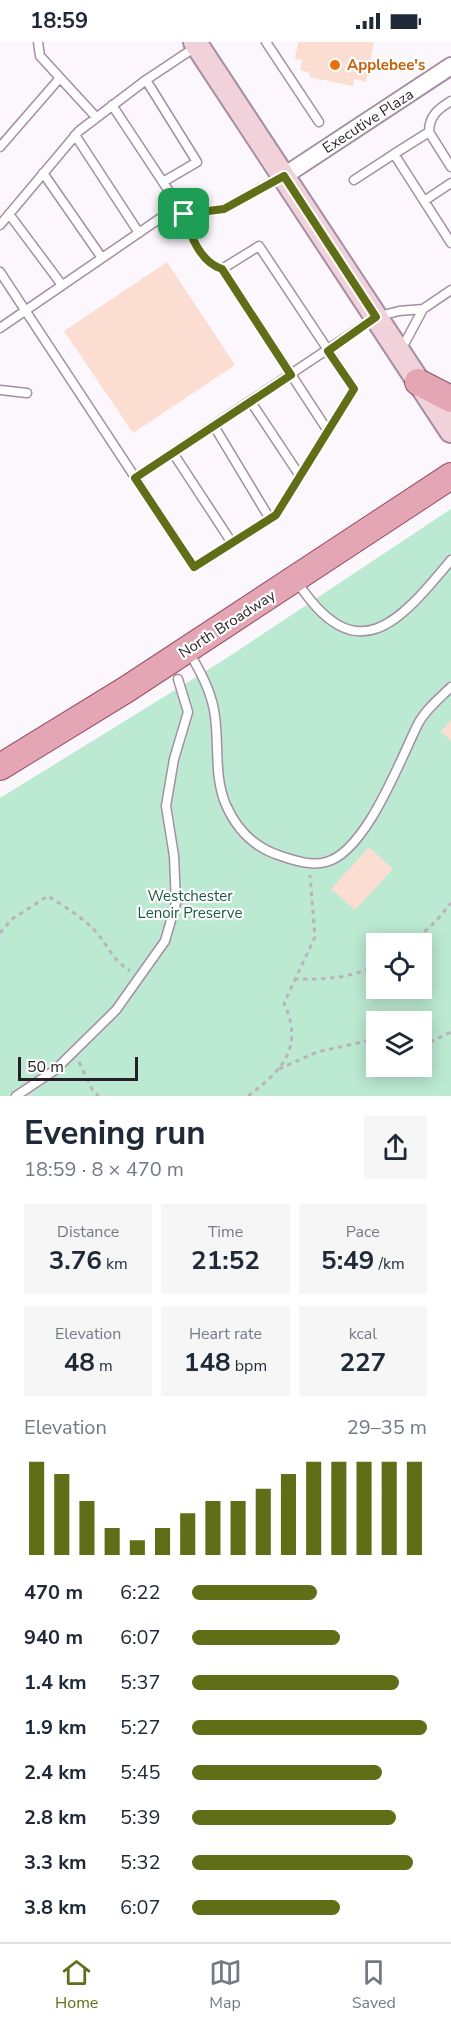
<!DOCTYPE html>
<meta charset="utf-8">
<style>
:root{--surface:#fff;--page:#f6f6f7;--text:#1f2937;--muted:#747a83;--line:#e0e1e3;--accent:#616e18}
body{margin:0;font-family:"Nunito Sans",sans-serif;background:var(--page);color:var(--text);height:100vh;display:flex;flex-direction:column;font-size:22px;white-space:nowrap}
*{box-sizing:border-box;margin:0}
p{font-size:20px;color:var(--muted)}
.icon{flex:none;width:33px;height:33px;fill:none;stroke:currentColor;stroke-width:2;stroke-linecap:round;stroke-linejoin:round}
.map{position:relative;height:1054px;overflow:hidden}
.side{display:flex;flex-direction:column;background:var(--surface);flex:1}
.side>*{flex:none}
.fabs{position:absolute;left:366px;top:891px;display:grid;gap:12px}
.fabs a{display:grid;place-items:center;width:66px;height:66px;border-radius:0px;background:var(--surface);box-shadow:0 3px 15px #0003;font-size:30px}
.scale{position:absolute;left:18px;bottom:15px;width:120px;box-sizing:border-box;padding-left:6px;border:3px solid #271e26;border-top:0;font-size:16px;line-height:21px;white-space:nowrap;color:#271e26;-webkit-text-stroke:4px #fff;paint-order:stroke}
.pin{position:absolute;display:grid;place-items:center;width:51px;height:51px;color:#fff;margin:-26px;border-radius:12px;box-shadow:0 3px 9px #0006}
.round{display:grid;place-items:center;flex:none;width:63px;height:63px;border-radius:0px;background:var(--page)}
.overview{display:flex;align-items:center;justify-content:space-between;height:102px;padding:0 24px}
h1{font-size:33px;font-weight:700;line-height:45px}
.metrics{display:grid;grid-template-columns:repeat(3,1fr);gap:9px;height:102px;padding:6px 24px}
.metrics div{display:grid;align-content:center;border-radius:0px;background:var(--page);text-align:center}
.metrics b{font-size:26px;font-weight:700}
.metrics small{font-size:16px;font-weight:400}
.metrics p{font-size:16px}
.chart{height:168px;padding:12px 24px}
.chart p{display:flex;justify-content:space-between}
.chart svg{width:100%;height:108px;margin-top:6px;stroke:var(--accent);stroke-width:6}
ul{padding:0 24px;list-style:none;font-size:20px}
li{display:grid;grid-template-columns:96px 72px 1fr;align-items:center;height:45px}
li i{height:15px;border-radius:8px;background:var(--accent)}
.status{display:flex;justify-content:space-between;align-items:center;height:42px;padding:0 30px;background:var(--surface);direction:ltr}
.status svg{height:16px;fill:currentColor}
.dock{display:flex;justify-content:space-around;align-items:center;height:84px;border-top:2px solid var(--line);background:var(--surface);font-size:16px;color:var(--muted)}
.dock a{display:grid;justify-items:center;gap:3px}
.dock .on{color:var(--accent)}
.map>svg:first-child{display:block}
</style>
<div class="status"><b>18:59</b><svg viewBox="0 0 49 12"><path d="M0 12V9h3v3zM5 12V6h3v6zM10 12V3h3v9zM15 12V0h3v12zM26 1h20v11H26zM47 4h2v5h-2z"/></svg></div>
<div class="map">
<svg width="451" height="1054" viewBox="0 0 451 1054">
<rect width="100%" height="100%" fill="#fcf7fc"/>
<path fill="#bbe9d2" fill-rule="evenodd" d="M451 467V1054H0V756L222 619ZM376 902H422V946H376ZM376 980H422V1024H376Z"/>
<path fill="#fcddd1" d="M298 0H374L366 40 354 37 353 44 309 35 310 31 300 28 302 18 295 17Z
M167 220 235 323 133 391 64 289Z
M451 678V699L441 689Z
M369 805 393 827 355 868 331 847Z"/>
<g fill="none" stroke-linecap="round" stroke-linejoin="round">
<g stroke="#a58ea3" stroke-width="11">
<path id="service" d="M38 0 40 14 96 75
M266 0 319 80
M146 38 197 120 163 140
M112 63 184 172C190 193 200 220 222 227
M429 90C429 74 438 67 451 59
M75 93 139 191
M0 105 59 37
M394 112 429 90 451 125
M43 131 102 216
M354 138 394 112 451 201
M424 159 451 141
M9 172 62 243
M0 183 79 89 146 38 197 4
M0 230 194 525 276 473 354 347 259 204 222 227 328 389
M0 286 159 177 224 167 281 135
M401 308 423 267
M0 348 27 351
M251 360 300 434
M214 384 270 477
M173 411 232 501
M135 436 376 275 399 269 423 267 451 248
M296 538C356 631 399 581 451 518
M189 610C200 629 210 647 214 668 220 700 213 733 226 763 237 788 255 806 281 814 296 819 311 824 326 820 366 810 400 718 418 682 425 668 440 656 451 645
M16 1054 55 1028 116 968 165 899 176 861 174 814 166 764 174 717 188 670 178 637"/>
</g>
<g stroke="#a58ea3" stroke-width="20">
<path id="minor" d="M284 134 451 24"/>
</g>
<g stroke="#a58ea3" stroke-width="26">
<path id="secondary" d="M195 0 451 389"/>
</g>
<g stroke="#964f63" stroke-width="28">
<path id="primary" d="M418 340 451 357
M0 725 127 647 451 434"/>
</g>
<path stroke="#bab4ba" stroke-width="3" stroke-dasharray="4.5 4.5" stroke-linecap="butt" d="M0 891 12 877 48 854C65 865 84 876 97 891 111 908 111 916 130 929
M411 902 436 879 451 861
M294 937C322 938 350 936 376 924
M422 1004 451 990
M79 1020 93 1049 99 1054
M279 1027 317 1010 376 997
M248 1054C283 1028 304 1005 284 961L315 895 310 833"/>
<use href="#service" stroke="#fff" stroke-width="8"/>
<use href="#minor" stroke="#fff" stroke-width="16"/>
<use href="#secondary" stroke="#f2d2da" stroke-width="22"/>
<use href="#primary" stroke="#e4a5b5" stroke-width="26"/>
</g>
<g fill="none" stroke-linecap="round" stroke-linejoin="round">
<g stroke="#fff" stroke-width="12">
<path id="route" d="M284 134 376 275 328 309 354 347 276 473 194 525 135 436 291 333 222 227C200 220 190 193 184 172L224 167Z"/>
</g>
<use href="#route" stroke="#616e18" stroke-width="8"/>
</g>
<circle fill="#e8710a" stroke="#fff" stroke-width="2" cx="335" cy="23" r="6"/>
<g text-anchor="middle" stroke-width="4.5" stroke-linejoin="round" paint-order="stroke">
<g font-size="15" font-weight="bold" fill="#c56008" stroke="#fff" text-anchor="start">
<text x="347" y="28">Applebee's</text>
</g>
<g font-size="15" fill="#271e26" stroke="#fff">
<text transform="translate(368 79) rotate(-33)" y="5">Executive Plaza</text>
<text transform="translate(227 582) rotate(-33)" y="5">North Broadway</text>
</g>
<g font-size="15" fill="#19573e" stroke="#fff">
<text x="190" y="859">Westchester<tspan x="190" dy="17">Lenoir Preserve</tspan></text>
</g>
</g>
</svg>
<div class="fabs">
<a><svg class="icon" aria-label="locate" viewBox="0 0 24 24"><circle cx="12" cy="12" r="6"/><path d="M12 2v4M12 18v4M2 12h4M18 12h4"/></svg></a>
<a><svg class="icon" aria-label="layers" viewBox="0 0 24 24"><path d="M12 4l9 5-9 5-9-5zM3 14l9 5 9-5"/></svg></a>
</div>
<div class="scale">50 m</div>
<div class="pin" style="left:184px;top:172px;background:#1e9e55"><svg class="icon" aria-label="arrive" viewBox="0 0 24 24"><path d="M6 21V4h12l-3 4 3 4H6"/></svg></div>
</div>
<section class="side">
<div class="overview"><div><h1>Evening run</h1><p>18:59 · 8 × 470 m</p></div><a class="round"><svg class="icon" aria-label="share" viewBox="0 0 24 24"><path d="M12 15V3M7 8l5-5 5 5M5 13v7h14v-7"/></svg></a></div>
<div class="metrics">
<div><p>Distance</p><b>3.76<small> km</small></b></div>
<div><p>Time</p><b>21:52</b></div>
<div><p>Pace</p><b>5:49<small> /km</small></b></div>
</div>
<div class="metrics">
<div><p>Elevation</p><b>48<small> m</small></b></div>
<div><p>Heart rate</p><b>148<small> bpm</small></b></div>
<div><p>kcal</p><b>227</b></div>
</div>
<div class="chart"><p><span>Elevation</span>29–35 m</p>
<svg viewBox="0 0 160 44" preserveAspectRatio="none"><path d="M5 44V6M15 44V11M25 44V22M35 44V33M45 44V38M55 44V33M65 44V27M75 44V22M85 44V22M95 44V17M105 44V11M115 44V6M125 44V6M135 44V6M145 44V6M155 44V6"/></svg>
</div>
<ul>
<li><b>470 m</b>6:22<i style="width:53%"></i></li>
<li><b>940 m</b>6:07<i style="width:63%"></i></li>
<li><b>1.4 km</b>5:37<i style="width:88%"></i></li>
<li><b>1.9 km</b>5:27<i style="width:100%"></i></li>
<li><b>2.4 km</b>5:45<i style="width:81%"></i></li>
<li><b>2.8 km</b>5:39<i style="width:87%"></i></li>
<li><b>3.3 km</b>5:32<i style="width:94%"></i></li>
<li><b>3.8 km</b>6:07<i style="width:63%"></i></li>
</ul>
</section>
<nav class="dock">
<a class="on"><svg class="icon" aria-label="home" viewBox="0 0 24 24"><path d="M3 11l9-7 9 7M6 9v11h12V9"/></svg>Home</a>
<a><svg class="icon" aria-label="map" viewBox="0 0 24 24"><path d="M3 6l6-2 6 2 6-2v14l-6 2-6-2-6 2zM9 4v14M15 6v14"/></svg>Map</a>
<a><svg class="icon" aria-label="saved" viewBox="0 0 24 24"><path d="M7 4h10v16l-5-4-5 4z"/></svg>Saved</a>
</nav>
